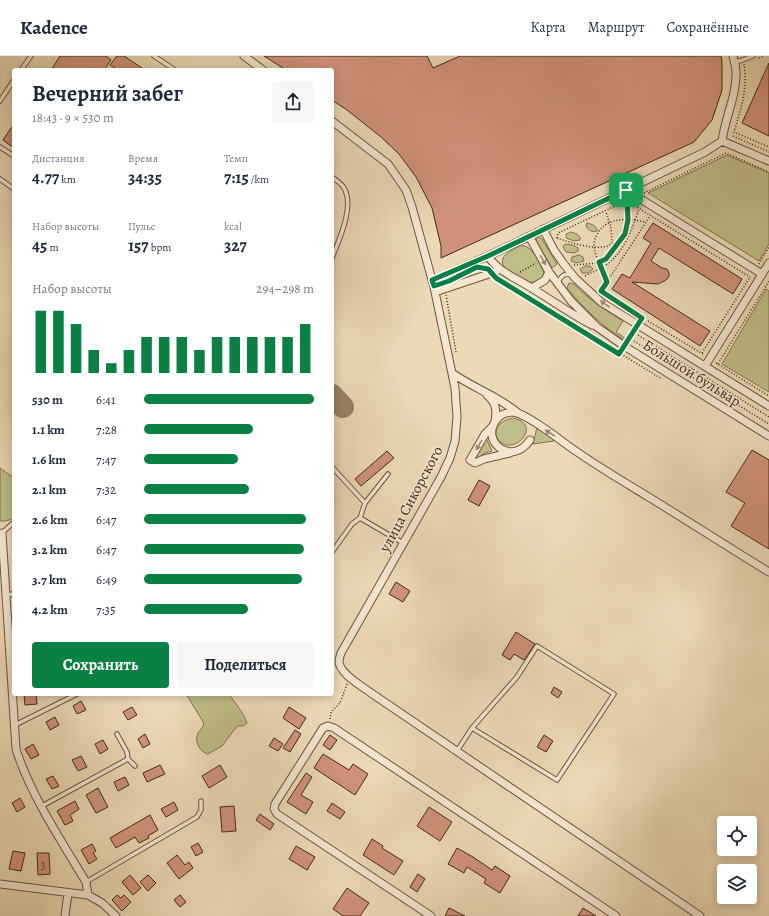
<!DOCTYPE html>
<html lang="ru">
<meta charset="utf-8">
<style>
:root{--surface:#fff;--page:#f6f6f7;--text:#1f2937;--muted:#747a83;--line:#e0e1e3;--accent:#0b8043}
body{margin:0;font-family:Alegreya,serif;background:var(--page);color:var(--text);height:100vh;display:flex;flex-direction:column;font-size:15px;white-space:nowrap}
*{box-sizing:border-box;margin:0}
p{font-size:13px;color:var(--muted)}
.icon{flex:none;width:22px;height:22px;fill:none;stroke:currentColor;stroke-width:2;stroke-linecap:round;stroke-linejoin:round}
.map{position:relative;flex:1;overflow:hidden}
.drawer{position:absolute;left:12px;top:12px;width:322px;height:628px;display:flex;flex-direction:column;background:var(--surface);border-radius:4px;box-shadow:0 2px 10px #0003}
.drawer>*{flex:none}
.tools{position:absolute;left:717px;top:760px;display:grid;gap:8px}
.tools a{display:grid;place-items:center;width:40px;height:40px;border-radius:4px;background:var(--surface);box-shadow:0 2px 10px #0003;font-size:20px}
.pin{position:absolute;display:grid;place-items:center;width:34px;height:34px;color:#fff;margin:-17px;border-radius:8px;box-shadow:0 2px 6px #0006}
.round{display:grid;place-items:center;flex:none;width:42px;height:42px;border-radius:4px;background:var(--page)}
.summary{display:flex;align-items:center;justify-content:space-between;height:68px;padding:0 20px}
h1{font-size:22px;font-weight:700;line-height:30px}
.stats{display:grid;grid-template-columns:repeat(3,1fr);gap:6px;height:68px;padding:4px 20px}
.stats div{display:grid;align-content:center}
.stats b{font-size:17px;font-weight:700}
.stats small{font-size:11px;font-weight:400}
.stats p{font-size:11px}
.chart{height:112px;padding:8px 20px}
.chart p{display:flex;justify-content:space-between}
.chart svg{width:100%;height:72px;margin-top:4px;stroke:var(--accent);stroke-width:6}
.primary-button{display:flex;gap:8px;margin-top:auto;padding:8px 20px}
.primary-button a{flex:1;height:46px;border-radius:4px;background:var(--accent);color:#fff;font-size:16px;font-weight:700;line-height:46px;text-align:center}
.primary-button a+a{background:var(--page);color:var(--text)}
ul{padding:0 20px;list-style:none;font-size:13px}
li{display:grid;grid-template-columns:64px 48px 1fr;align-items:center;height:30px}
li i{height:10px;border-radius:5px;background:var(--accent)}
header{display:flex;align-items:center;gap:24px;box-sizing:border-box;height:56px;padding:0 20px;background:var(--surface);border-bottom:1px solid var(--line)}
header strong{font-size:19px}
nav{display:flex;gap:22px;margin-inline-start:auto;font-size:14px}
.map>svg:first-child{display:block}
</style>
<header>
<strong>Kadence</strong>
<nav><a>Карта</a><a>Маршрут</a><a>Сохранённые</a></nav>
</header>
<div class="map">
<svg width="769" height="860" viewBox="0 0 769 860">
<rect width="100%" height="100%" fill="#ecd9b5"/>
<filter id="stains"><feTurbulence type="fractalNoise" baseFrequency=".005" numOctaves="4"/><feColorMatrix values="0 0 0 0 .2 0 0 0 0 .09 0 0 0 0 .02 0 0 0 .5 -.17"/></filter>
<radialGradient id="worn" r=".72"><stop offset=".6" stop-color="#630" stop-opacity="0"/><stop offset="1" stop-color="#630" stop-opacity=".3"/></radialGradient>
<path fill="#bfbd88" stroke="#80744e" d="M727 99 769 117V188L759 205 648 137Z
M587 167C592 168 597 170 597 175 593 177 588 174 586 170Z
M571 176 577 178 580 181V184L574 185 566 182V178Z
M539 181 542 183 557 208 552 212 536 185 537 182Z
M565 188 573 189 578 192V195L574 197 566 196 563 191Z
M520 190C533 188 538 206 544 216L543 220 538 226H529L506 213C495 202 511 194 520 190Z
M579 199 583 201 584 205 576 207 571 205 572 201Z
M585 210H590L593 213 588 217H582L580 213Z
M569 227 574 228C588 243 605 254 623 265L616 276 625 282 624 284C602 270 583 252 567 232Z
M766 233 769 235V336L722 308Z
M513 362C546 369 509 406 496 380 495 369 503 364 513 362Z
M537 371 554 383V385L533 388Z
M486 382 492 395 485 397 476 403 474 400Z
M0 412 14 422V463L4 465H0Z
M186 638H229C235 647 243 656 247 667L243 670H238L234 674 222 690 208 698C200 696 194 686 198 677 199 675 202 672 204 669L202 664Z"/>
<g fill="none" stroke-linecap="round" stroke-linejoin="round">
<path stroke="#968264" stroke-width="22" d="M332 339 343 351"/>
</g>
<path fill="#d1927a" stroke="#402a13" d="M60 0H106L111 4 104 14H51Z
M117 0H124L145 14H118L110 9Z
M264 0H427L433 12 460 0H721L722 5V34L712 64 694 86 441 202V190L432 152 416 121 399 98 381 81 347 54 332 44V14H286Z
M769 7V80L742 67Z
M14 68V92L3 84Z
M653 167 742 223 733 238 659 192 651 205 662 212 667 213 669 217V221L666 224 658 228 632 226 710 275 700 290 612 233 622 218 630 222 651 187 643 182Z
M752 394 769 404V493L731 470 745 447 726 436Z
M387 395 394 402 361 430 355 423Z
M479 424 490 430 479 450 468 444Z
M396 526 410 535 403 546 389 538Z
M516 576 535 588 524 604 514 598 510 604 502 599Z
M554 631 562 636 558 642 551 637Z
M24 638H36L37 648 25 649Z
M81 645 86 654 77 658 73 650Z
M132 651 137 659 128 664 123 656Z
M289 651 306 662 299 673 283 662Z
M55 661 59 669 50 674 46 666Z
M295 674 301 678 290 696 283 692Z
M145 678 150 688 143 692 138 683Z
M330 679 337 684 330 694 323 689Z
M544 679 553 685 546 696 537 691Z
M274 682 283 688 278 695 269 690Z
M103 684 108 693 100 698 95 688Z
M33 688 39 699 31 703 25 693Z
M323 698 349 714 353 708 368 718 355 739 314 712Z
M81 700 87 711 78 715 72 704Z
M160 709 165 718 147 726 143 717Z
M220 709 227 721 209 732 202 720Z
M306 717 312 721 301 739 313 746 306 758 287 746Z
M53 720 59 730 52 733 46 723Z
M125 721 129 729 118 735 114 726Z
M98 732 108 751 96 757 86 739Z
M20 742 25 751 17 756 12 747Z
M75 745 79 753 70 759 73 765 65 769 57 755Z
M174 746 178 754 166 761 161 753Z
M332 747 345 756 340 763 327 755Z
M234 750 236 775 222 776 220 751Z
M429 751 452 766 440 785 417 770Z
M260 758 274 768 270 774 256 764Z
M150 759 158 774 148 780 149 782 139 787 135 781 116 792 110 782Z
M372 783 383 790 382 792 403 805 394 819 363 799Z
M198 787 203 796 196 800 191 791Z
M92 788 96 795 93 797 97 803 89 808 81 794Z
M296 790 315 801 307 814 289 803Z
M457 792 473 801 492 814 495 810 510 820 500 837 484 827 486 823 467 811 464 817 448 808Z
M13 795 25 797 21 815 9 813Z
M37 797H49L50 818 38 819Z
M177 799 185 809 189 806 193 812 179 823 167 807Z
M418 818 425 823 417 836 410 831Z
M130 819 141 832 133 839 122 826Z
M148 819 156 827 148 835 140 826Z
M347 832 369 847 360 860H343L333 853Z
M117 839 121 842 124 839 131 846 122 855 112 844Z
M180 839 186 846 180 851 174 844Z
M449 852 465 860H445Z
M583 852 596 860H578Z"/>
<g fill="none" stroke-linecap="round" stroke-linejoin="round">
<g stroke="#6b563c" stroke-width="5.5">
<path id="service" d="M154 0 175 14
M734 7 753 0
M21 14 31 0
M0 45 14 24
M0 91 14 100
M332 121C336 124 341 127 344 132 355 150 339 184 332 202
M0 123 14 133
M558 227C561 220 563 218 571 218
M332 411 365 447 360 462
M365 447 388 418
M2 477 14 466
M332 496 352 468 360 462 403 487
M7 540 14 537
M15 669 77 638
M457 695 472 672 517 621 537 590 614 638 557 724 472 672
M128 703 135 710
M42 750 128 703 127 696 117 678
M86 826 197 761 201 754V745"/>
</g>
<g stroke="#6b563c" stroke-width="9">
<path id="minor" d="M244 0 263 14
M332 65 388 108 406 134 412 151 434 231 455 332 457 361 455 385 450 402 441 421 341 597C340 600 339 603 339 606 340 618 362 630 371 637L700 860
M722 85C725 62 737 39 736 15 736 10 734 5 733 0
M722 85 769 105
M626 134 762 218
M543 173 554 194 563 207 575 222 601 246 769 350
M529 180 549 216 571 245 597 271 624 290 769 380
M488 200C498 216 518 223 533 233 553 245 571 258 592 269
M432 225 488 200 705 96 722 85
M532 232 545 224 549 216
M435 236 492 217 500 213
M705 310 769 207
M452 317C473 332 498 340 518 357
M487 339C496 347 497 354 495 365
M493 370 485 378 470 404 475 407 484 403 510 397
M530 384C511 412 479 384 497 363 501 358 508 356 514 356 525 358 553 378 563 386 590 406 619 423 647 440 688 465 728 491 769 516
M2 477 16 693C30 738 62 786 86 826L88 839
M0 828 88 839 102 847 116 860
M65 860 68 837
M431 860 277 758 274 753 275 748 323 672 328 670 334 672 616 860"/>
</g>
<path stroke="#402a13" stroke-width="1.5" stroke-dasharray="1 2" stroke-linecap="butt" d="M759 2 764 0
M744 8C748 32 741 53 734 76L769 91
M733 80 769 96
M644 137 726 97 769 116
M627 145 750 221
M557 182 558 177 628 144
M557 182C572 187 592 194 608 190L612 187 611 171 606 156
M759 208 769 191
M574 209 599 207 606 203 625 178 628 164 627 145
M520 216 536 207
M585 220C595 215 605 211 612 204 626 191 633 170 639 153
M498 223 662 323
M607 226C603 215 595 202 594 190 594 185 596 180 599 175 611 160 629 163 646 166
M601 235 650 160
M604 237 631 255
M446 239 456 296
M648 265 703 298
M633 276 769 361
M629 282 769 368
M702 297 750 221
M716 307 769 340
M718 308 769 225
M330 663 331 656 340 647 347 628"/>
<use href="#service" stroke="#f3e6cf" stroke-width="3.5"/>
<use href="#minor" stroke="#f3e6cf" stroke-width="7"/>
</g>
<defs><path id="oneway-solid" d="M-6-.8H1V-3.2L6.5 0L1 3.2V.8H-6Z"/></defs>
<g fill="#9a8871">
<use href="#oneway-solid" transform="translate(543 204) rotate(60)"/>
<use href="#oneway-solid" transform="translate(605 248) rotate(-146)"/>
<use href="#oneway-solid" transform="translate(550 377) rotate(-147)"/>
<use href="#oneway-solid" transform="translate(479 389) rotate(120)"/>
</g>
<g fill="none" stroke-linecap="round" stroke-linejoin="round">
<g stroke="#fff" stroke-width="8">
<path id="route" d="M626 134 637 140 627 145 628 164 625 178 606 203 599 206 607 226 601 235 642 262 619 298 496 222 488 213 477 211 449 225 434 230 432 224 488 200Z"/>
</g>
<use href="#route" stroke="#0b8043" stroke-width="5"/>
</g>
<g text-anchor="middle" stroke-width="3" stroke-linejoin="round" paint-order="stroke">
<g font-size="13" fill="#64442d">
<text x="43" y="813">3</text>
</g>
<g font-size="15" fill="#402a13" stroke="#f3e6cf">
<text transform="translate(692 317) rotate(32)" y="5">Большой бульвар</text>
<text transform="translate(411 443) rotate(-62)" y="5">улица Сикорского</text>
</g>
</g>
<rect width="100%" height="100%" filter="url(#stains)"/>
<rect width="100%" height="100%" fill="url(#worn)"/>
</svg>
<div class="tools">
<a><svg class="icon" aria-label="locate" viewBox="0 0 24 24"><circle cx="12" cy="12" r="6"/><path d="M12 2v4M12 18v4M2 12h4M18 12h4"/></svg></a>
<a><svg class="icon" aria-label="layers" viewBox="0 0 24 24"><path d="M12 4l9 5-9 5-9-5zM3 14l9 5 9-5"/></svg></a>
</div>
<div class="pin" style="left:626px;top:134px;background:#1e9e55"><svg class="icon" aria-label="arrive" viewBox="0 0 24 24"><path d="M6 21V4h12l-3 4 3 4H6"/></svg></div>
<section class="drawer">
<div class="summary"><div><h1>Вечерний забег</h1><p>18:43 · 9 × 530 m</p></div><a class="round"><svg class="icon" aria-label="share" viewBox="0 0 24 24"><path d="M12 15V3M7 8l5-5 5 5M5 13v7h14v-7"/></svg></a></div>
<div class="stats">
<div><p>Дистанция</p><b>4.77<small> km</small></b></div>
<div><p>Время</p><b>34:35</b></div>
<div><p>Темп</p><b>7:15<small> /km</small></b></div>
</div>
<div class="stats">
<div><p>Набор высоты</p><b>45<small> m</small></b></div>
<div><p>Пульс</p><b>157<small> bpm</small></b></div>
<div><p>kcal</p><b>327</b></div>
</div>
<div class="chart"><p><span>Набор высоты</span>294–298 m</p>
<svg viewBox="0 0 160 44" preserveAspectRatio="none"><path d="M5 44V6M15 44V6M25 44V14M35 44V30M45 44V38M55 44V30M65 44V22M75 44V22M85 44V22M95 44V30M105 44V22M115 44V22M125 44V22M135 44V22M145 44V22M155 44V14"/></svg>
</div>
<ul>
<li><b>530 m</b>6:41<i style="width:100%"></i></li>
<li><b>1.1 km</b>7:28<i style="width:64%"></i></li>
<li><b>1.6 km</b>7:47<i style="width:55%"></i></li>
<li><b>2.1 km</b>7:32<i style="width:62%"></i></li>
<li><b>2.6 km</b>6:47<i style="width:95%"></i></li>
<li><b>3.2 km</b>6:47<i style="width:94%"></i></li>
<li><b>3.7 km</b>6:49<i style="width:93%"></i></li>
<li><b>4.2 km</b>7:35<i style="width:61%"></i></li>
</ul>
<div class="primary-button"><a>Сохранить</a><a>Поделиться</a></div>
</section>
</div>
